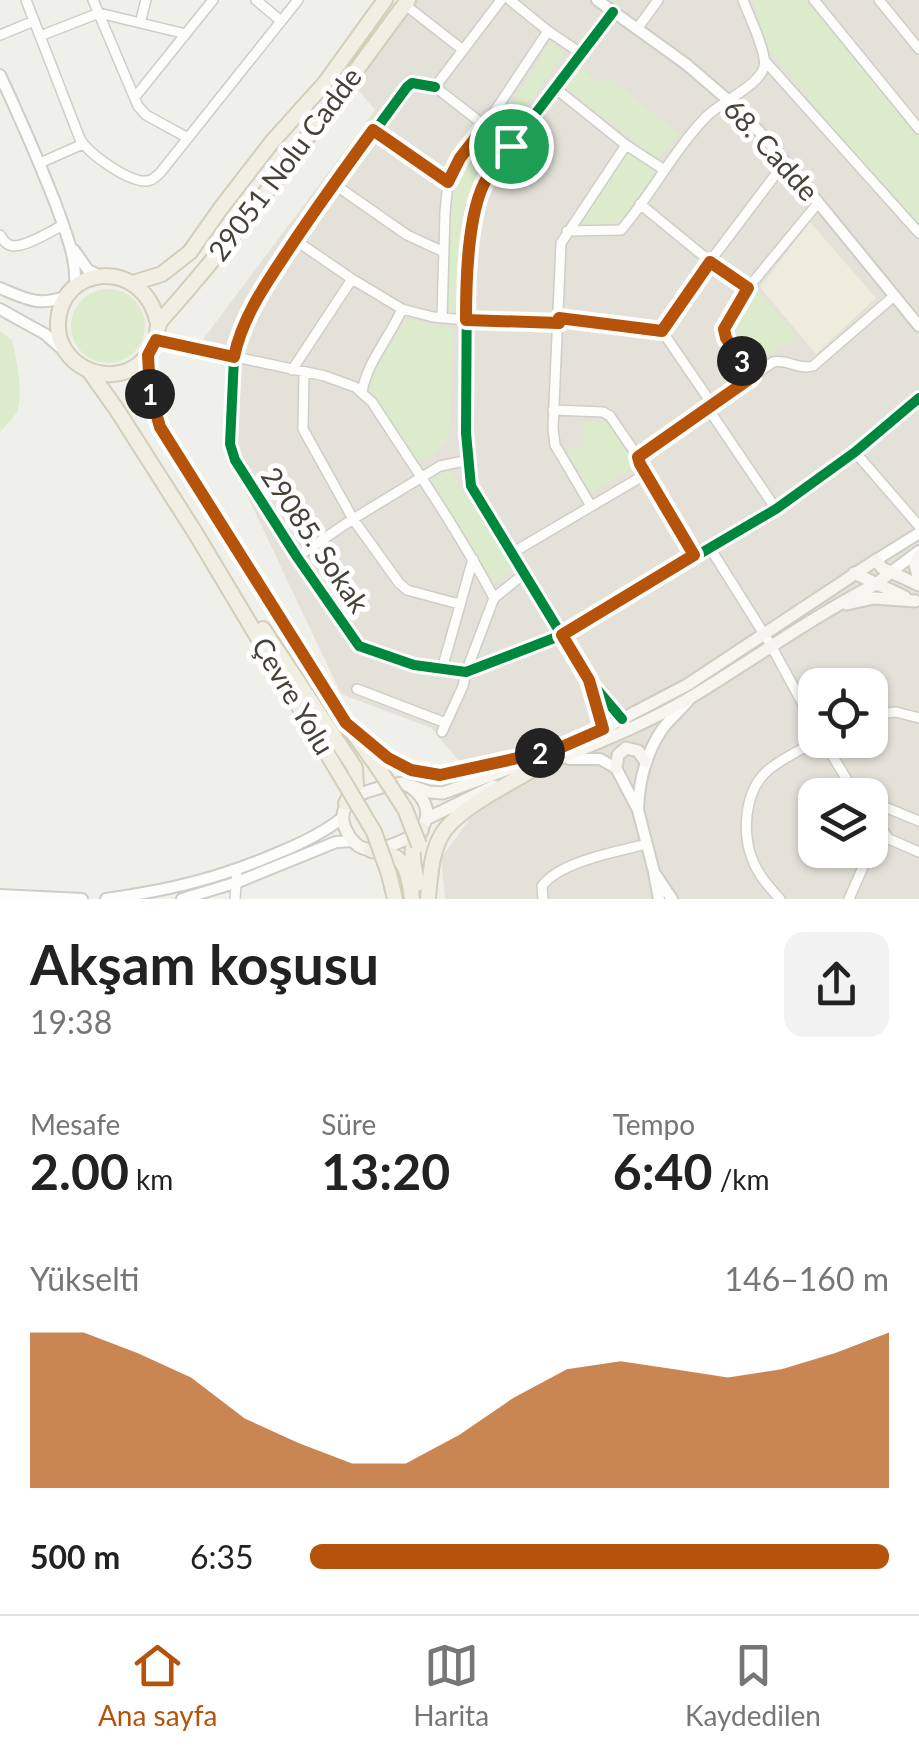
<!DOCTYPE html>
<html lang="tr">
<meta charset="utf-8">
<style>
:root{--surface:#fff;--page:#f2f2f2;--text:#222;--muted:#767676;--line:#e0e0e0;--accent:#b45309}
body{margin:0;font-family:Lato,sans-serif;background:var(--page);color:var(--text);height:100vh;display:flex;flex-direction:column;font-size:38px;white-space:nowrap}
*{box-sizing:border-box;margin:0}
p{font-size:32px;color:var(--muted)}
.icon{flex:none;width:55px;height:55px;fill:none;stroke:currentColor;stroke-width:2;stroke-linecap:round;stroke-linejoin:round}
.map{position:relative;height:899px;overflow:hidden}
.panel{display:flex;flex-direction:column;background:var(--surface);flex:1}
.panel>*{flex:none}
.controls{position:absolute;left:798px;top:668px;display:grid;gap:20px}
.controls a{display:grid;place-items:center;width:90px;height:90px;border-radius:20px;background:var(--surface);box-shadow:0 2px 8px #0004;font-size:50px}
.pin{position:absolute;display:grid;place-items:center;width:85px;height:85px;color:#fff;margin:-42px;border:5px solid #fff;border-radius:50%;box-shadow:0 2px 10px #0007}
.km{position:absolute;width:50px;height:50px;margin:-25px;border-radius:50%;background:#222;color:#fff;font-size:28px;line-height:50px;text-align:center}
.round{display:grid;place-items:center;flex:none;width:105px;height:105px;border-radius:20px;background:var(--page)}
.summary{display:flex;align-items:center;justify-content:space-between;height:170px;padding:0 30px}
h1{font-size:55px;font-weight:700;line-height:75px}
.stats{display:grid;grid-template-columns:repeat(3,1fr);gap:15px;height:170px;padding:10px 30px}
.stats div{display:grid;align-content:center}
.stats b{font-size:50px;font-weight:700}
.stats small{font-size:28px;font-weight:400}
.stats p{font-size:28px}
.chart{height:280px;padding:20px 30px}
.chart p{display:flex;justify-content:space-between}
.chart svg{width:100%;height:180px;margin-top:10px;fill:var(--accent);opacity:.7}
ul{padding:0 30px;list-style:none;font-size:32px}
li{display:grid;grid-template-columns:160px 120px 1fr;align-items:center;height:75px}
li i{height:25px;border-radius:12px;background:var(--accent)}
.dock{display:flex;justify-content:space-around;align-items:center;height:140px;border-top:2px solid var(--line);background:var(--surface);font-size:28px;color:var(--muted)}
.dock a{display:grid;justify-items:center;gap:5px}
.dock .current{color:var(--accent)}
.map>svg:first-child{display:block}
</style>
<div class="map">
<svg width="919" height="899" viewBox="0 0 919 899">
<rect width="100%" height="100%" fill="#f0f0eb"/>
<path fill="#e4e2d8" fill-rule="evenodd" d="M415 0H919V899H445L441 858 478 808 461 763 431 728 341 694 228 455 233 365 201 342 375 110 353 84ZM815 685H870V740H815ZM815 795H870V850H815Z"/>
<path fill="#eeecdd" d="M810 222 876 298 816 354 760 287Z"/>
<path fill="#dbebcb" d="M752 0H808L851 56 919 136V225L857 158 769 49Z
M551 42 565 52 507 132 498 125Z
M581 68 600 84 606 76 679 134 658 159 565 87Z
M486 137 495 144 472 188 461 219 455 310H446L450 195Z
M627 152 657 169 622 221 604 224 579 223Z
M757 289 797 337 750 367 728 328Z
M71 326a37 37 0 1 1 74 0a37 37 0 1 1-74 0Z
M406 318 453 329 450 421 446 443 430 456 416 461 369 389 372 377Z
M0 331 12 340C16 357 25 397 16 413 13 419 5 426 0 432Z
M590 421 610 424 636 467 589 492 566 449 585 446 584 422Z
M448 468 514 570 494 582 428 479Z"/>
<g fill="none" stroke-linecap="round" stroke-linejoin="round">
<g stroke="#cecdc8" stroke-width="12">
<path id="minor" d="M26 0 80 139C89 154 127 181 145 181 152 181 154 178 160 173L298 0
M93 0 138 106 146 115 188 138
M256 0 281 21
M501 0 435 87 511 146
M510 0 548 31 582 54
M814 0 919 129
M879 0 919 49
M404 4 463 50
M613 12 485 180 475 217 467 270 466 433 471 486 589 680 622 719
M140 23 146 0
M637 29 658 0
M0 35 34 21
M40 36 99 13 186 34
M765 61 919 233
M435 87 412 83 407 87 299 234 261 291 238 338 234 357 230 444 235 460 297 557 359 646 414 665 466 672 562 635 776 509 855 452 919 398
M555 88 626 145 663 169
M135 97 213 0
M373 130 448 182
M40 163 83 144
M334 184 407 235 444 252
M640 204 701 254 748 288
M567 231 621 230C652 194 673 151 706 117 719 103 759 86 764 67 768 54 748 14 743 0
M0 235C4 241 6 245 14 246 27 246 52 231 63 225
M295 240 352 279 402 309 433 317 466 320 559 323
M442 318 445 212 448 182 460 158 485 126 548 31
M559 318 662 331 705 268 785 162
M662 331 712 404
M156 340 325 376 355 387 372 402C414 467 458 530 494 598
M292 370 352 279
M304 373 303 429 353 519 399 583 407 590 459 604
M752 377 727 338 724 329 748 288 818 203
M362 392C367 362 390 337 402 309
M707 407 776 509
M553 410 603 412 610 416 638 457 640 464 694 555
M855 452 919 526
M638 457 773 362C789 359 797 370 813 366L894 296
M591 506 555 445 553 428 561 243 626 145
M710 548 769 642 815 726
M512 553 646 474
M297 557 353 519 440 466 469 460
M442 669 473 559
M591 687 603 729
M357 689 446 723
M870 715 896 712 919 718
M442 732 463 686 466 672 494 598 525 573
M823 740 856 795
M870 801 919 821
M870 814 889 839 919 852
M235 899 237 871
M543 899 542 886C559 862 618 851 647 844
M780 899C770 888 759 876 753 861 742 835 744 794 765 773 776 761 803 749 818 740
M849 899 880 828"/>
</g>
<g stroke="#cecdc8" stroke-width="14">
<path id="tertiary" d="M597 0 686 64 736 107 768 141 919 326
M0 75C20 118 39 161 56 205 66 233 77 258 75 288
M74 250 88 270 100 276
M0 288C26 299 39 307 67 296
M0 309 45 334 62 349
M876 560 919 533
M891 572 919 551
M569 759H600L616 768 638 810 654 872 659 899
M638 809C639 782 646 754 661 731 668 720 680 711 688 701
M656 875 672 899
M0 895 82 899
M106 899C171 890 220 878 280 852 302 843 323 833 342 818
M182 899 238 882 336 842 354 841"/>
</g>
<g stroke="#cfcdc2" stroke-width="15">
<path id="secondary" d="M919 555 915 565 919 579
M854 573 905 597
M847 604 874 598 915 601
M549 752 603 729 687 685 876 560 882 568 919 585
M616 768 618 755 626 748 638 751 646 762
M525 773C581 749 640 728 693 696 754 659 812 617 876 584L891 572
M402 783C419 789 434 809 423 826 415 838 380 852 366 849 356 847 349 837 345 828 332 795 379 787 402 783Z
M411 786 429 792 443 793 532 760
M426 819 494 786"/>
</g>
<g stroke="#d2ceb8" stroke-width="18">
<path id="primary" d="M133 283 162 274 190 252 221 208 272 142 325 83 385 0
M158 323C143 256 60 265 58 323 56 365 107 389 139 364 146 358 153 349 156 339 158 330 156 326 162 319 252 219 328 107 408 0
M148 355 149 392 160 427 341 716 379 769
M90 372 117 410 196 534 340 775
M263 629 355 768 356 786 346 803
M364 738 388 758 411 770 440 775 555 750
M371 850C405 854 408 866 412 899
M389 874 395 899
M417 884C414 864 407 845 421 830
M428 898C430 878 431 854 441 836 454 811 505 786 530 771"/>
</g>
<use href="#minor" stroke="#fdfdfc" stroke-width="9"/>
<use href="#tertiary" stroke="#fdfdfc" stroke-width="10"/>
<use href="#secondary" stroke="#f6f5ef" stroke-width="11"/>
<use href="#primary" stroke="#f1efe4" stroke-width="14"/>
<g stroke="#d2ceb8" stroke-width="18" stroke-linecap="butt">
<path id="primary-bridge" d="M379 769 405 809 419 845
M340 775 374 832 389 874"/>
</g>
<use href="#primary-bridge" stroke="#f1efe4" stroke-width="14"/>
<g stroke="#fff" stroke-width="16">
<path id="cycleway" d="M613 12 485 180 475 217 467 270 466 433 471 486 589 680 622 719
M435 87 412 83 407 87 299 234 261 291 238 338 234 357 230 444 235 460 297 557 359 646 414 665 466 672 562 635 776 509 855 452 919 398"/>
</g>
<use href="#cycleway" stroke="#00873e" stroke-width="10"/>
</g>
<g fill="none" stroke-linecap="round" stroke-linejoin="round">
<g stroke="#fff" stroke-width="20">
<path id="route" d="M485 126 511 146C503 156 493 167 487 178 467 211 466 282 466 320L559 323V318L662 331 710 262 748 288 724 329 726 338 752 377 638 457 640 464 694 555 562 635 589 680 603 729 555 750 440 775 411 770 388 758 346 723 160 427 150 392 148 355 156 340 234 357C242 318 265 285 287 252 314 211 343 171 373 130L448 182 460 158Z"/>
</g>
<use href="#route" stroke="#b45309" stroke-width="12"/>
</g>
<g text-anchor="middle" stroke-width="10" stroke-linejoin="round" paint-order="stroke">
<g font-size="28" fill="#474237" stroke="#fff">
<text transform="translate(771 150) rotate(48)" y="10">68. Cadde</text>
<text transform="translate(285 164) rotate(-53)" y="10">29051 Nolu Cadde</text>
<text transform="translate(315 540) rotate(56)" y="10">29085. Sokak</text>
<text transform="translate(293 696) rotate(59)" y="10">Çevre Yolu</text>
</g>
</g>
</svg>
<div class="controls">
<a><svg class="icon" aria-label="locate" viewBox="0 0 24 24"><circle cx="12" cy="12" r="6"/><path d="M12 2v4M12 18v4M2 12h4M18 12h4"/></svg></a>
<a><svg class="icon" aria-label="layers" viewBox="0 0 24 24"><path d="M12 4l9 5-9 5-9-5zM3 14l9 5 9-5"/></svg></a>
</div>
<div class="pin" style="left:511px;top:146px;background:#1e9e55"><svg class="icon" aria-label="arrive" viewBox="0 0 24 24"><path d="M6 21V4h12l-3 4 3 4H6"/></svg></div>
<b class="km" style="left:150px;top:394px">1</b>
<b class="km" style="left:540px;top:753px">2</b>
<b class="km" style="left:742px;top:361px">3</b>
</div>
<section class="panel">
<div class="summary"><div><h1>Akşam koşusu</h1><p>19:38</p></div><a class="round"><svg class="icon" aria-label="share" viewBox="0 0 24 24"><path d="M12 15V3M7 8l5-5 5 5M5 13v7h14v-7"/></svg></a></div>
<div class="stats">
<div><p>Mesafe</p><b>2.00<small> km</small></b></div>
<div><p>Süre</p><b>13:20</b></div>
<div><p>Tempo</p><b>6:40<small> /km</small></b></div>
</div>
<div class="chart"><p><span>Yükselti</span>146–160 m</p>
<svg viewBox="0 0 160 44" preserveAspectRatio="none"><path d="M0 44V6L10 6L20 11L30 17L40 27L50 33L60 38L70 38L80 31L90 22L100 15L110 13L120 15L130 17L140 15L150 11L160 6V44z"/></svg>
</div>
<ul>
<li><b>500 m</b>6:35<i style="width:100%"></i></li>
</ul>
</section>
<nav class="dock">
<a class="current"><svg class="icon" aria-label="home" viewBox="0 0 24 24"><path d="M3 11l9-7 9 7M6 9v11h12V9"/></svg>Ana sayfa</a>
<a><svg class="icon" aria-label="map" viewBox="0 0 24 24"><path d="M3 6l6-2 6 2 6-2v14l-6 2-6-2-6 2zM9 4v14M15 6v14"/></svg>Harita</a>
<a><svg class="icon" aria-label="saved" viewBox="0 0 24 24"><path d="M7 4h10v16l-5-4-5 4z"/></svg>Kaydedilen</a>
</nav>
